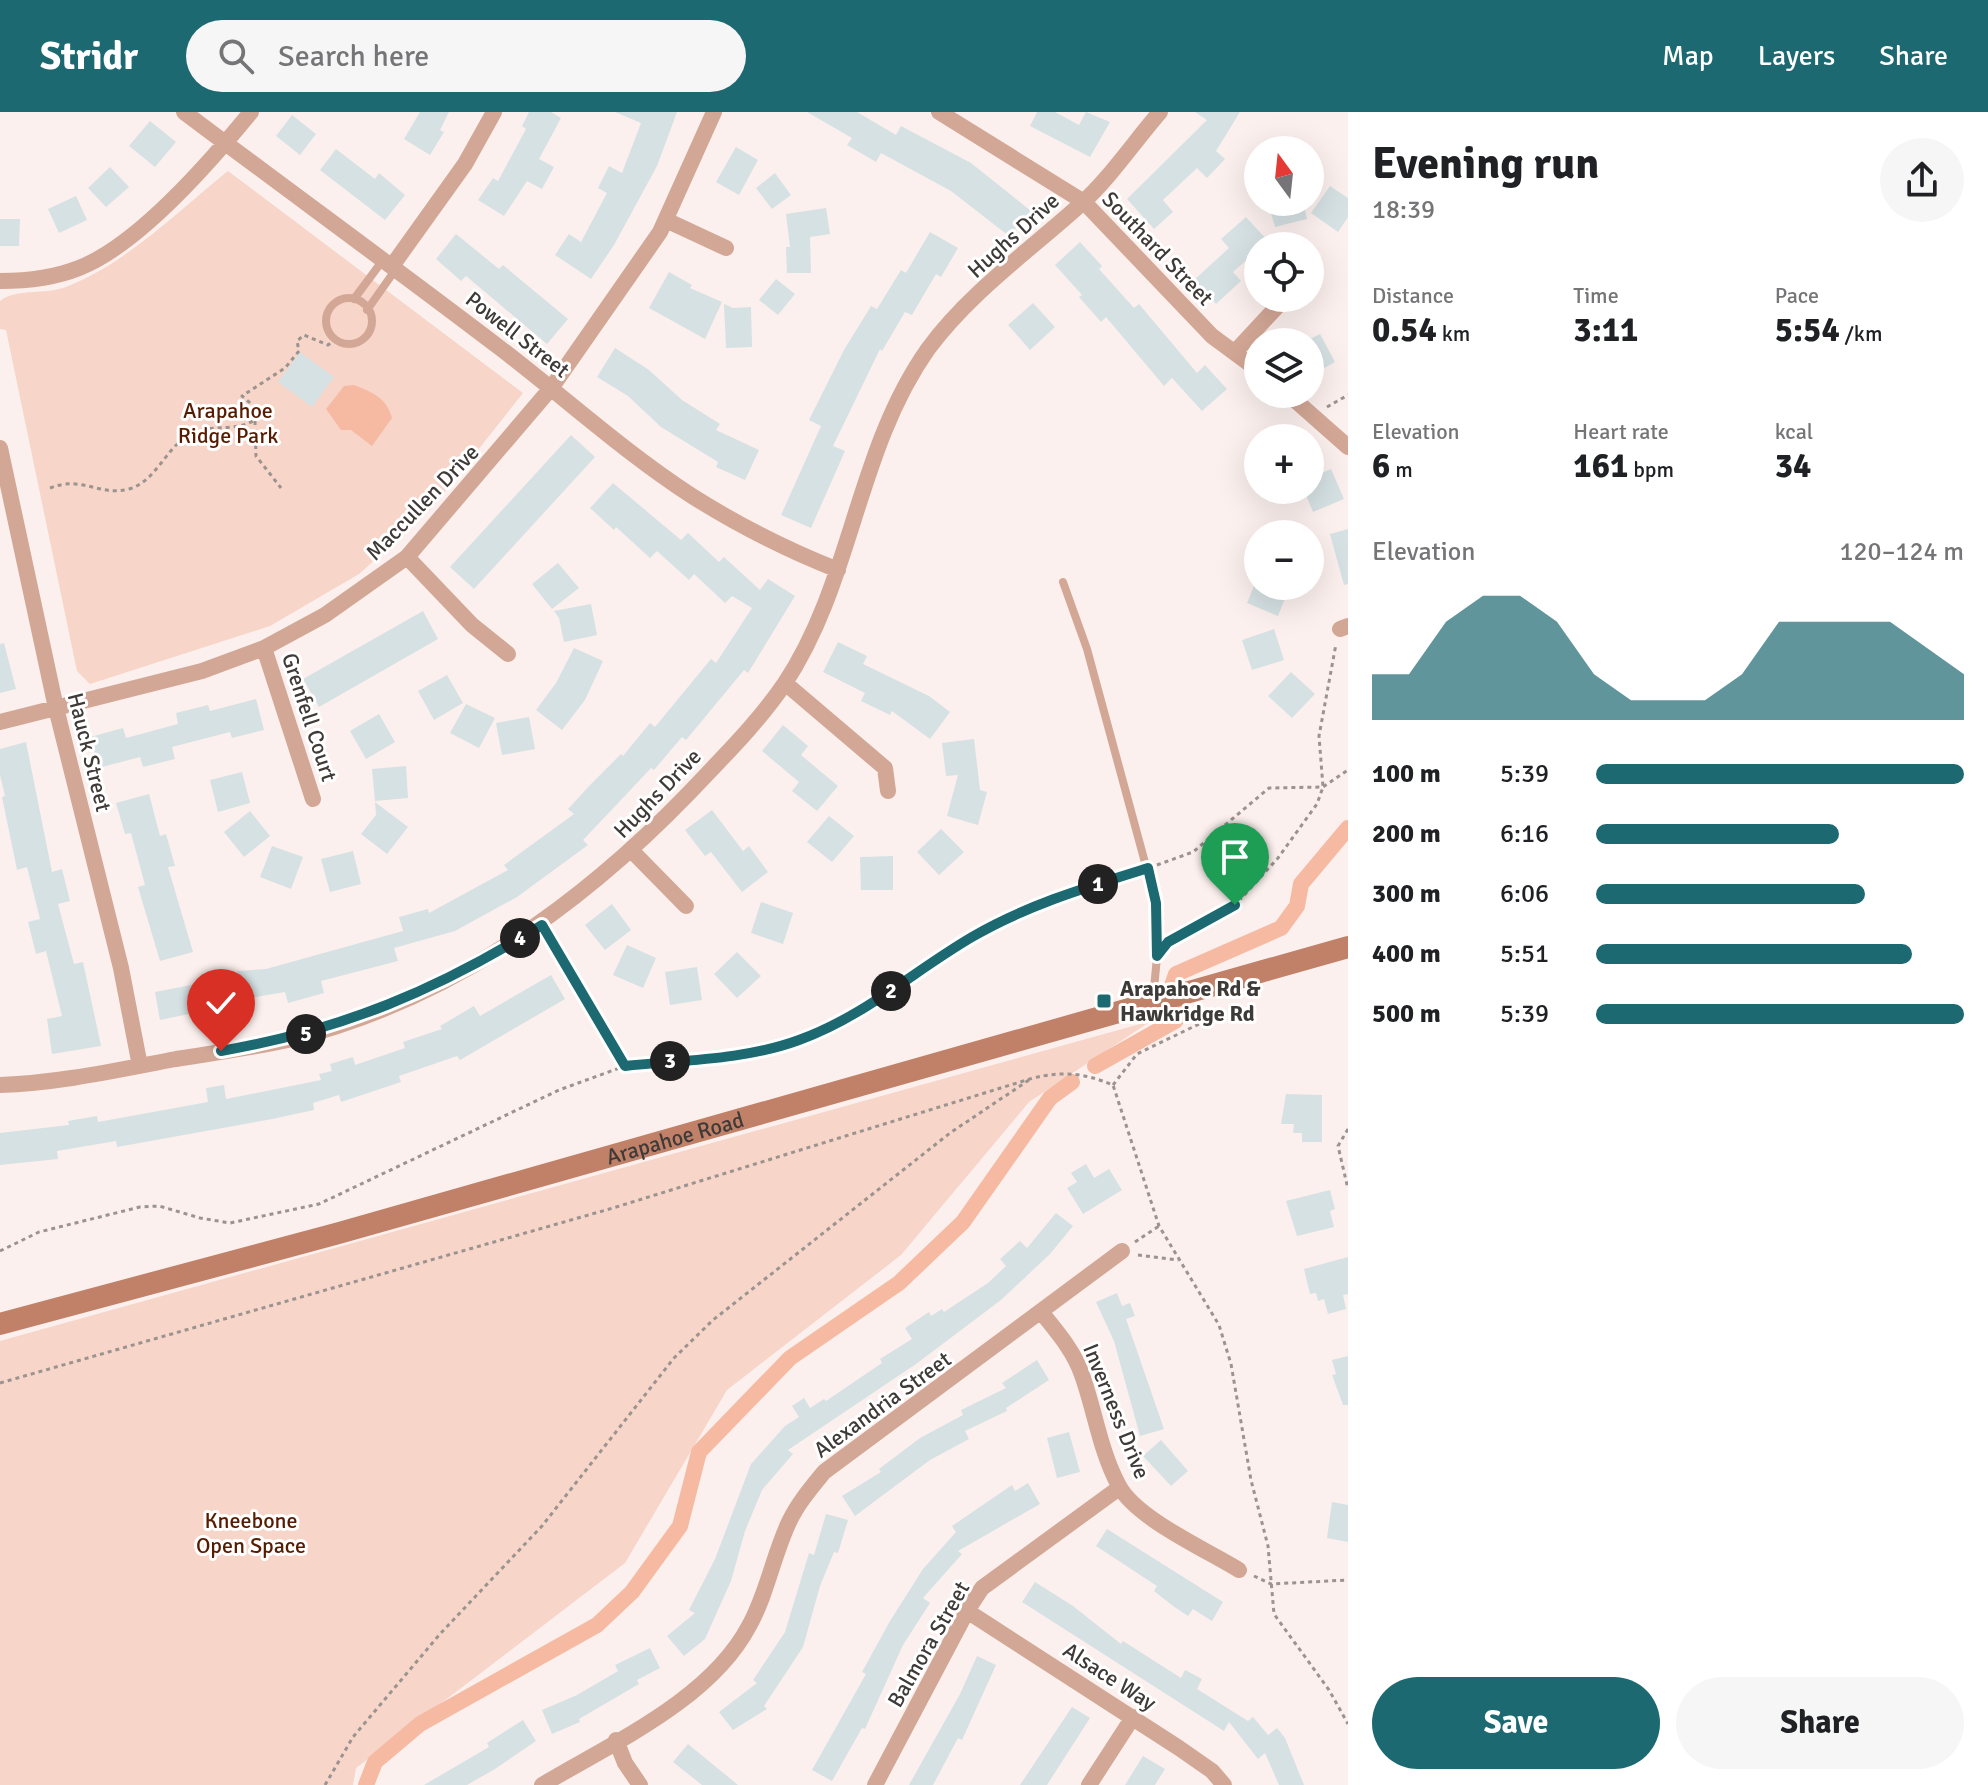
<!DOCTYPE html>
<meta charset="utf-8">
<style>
:root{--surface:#fff;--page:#f6f6f6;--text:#202124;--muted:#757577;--accent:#1d6971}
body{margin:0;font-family:Signika,sans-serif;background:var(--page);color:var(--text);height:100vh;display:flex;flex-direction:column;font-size:30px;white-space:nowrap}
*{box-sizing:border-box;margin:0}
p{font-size:26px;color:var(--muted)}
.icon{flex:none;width:44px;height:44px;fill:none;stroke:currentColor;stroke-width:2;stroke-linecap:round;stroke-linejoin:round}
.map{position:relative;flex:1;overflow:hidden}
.sheet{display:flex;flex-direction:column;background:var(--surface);width:640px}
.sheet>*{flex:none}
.needle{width:52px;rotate:345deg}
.tools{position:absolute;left:1244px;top:24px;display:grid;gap:16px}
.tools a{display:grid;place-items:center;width:80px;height:80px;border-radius:50%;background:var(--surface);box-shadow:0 8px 32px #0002;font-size:40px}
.pin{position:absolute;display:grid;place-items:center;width:68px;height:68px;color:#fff;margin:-82px -34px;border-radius:50% 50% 50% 0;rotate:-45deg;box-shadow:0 0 8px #0007}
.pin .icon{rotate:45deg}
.km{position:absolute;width:40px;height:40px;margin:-20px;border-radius:50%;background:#222;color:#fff;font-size:22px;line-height:40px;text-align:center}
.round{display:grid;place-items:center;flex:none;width:84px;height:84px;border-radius:42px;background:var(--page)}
.overview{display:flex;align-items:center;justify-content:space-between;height:136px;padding:0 24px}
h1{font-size:44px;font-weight:700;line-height:60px}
.metrics{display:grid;grid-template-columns:repeat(3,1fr);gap:12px;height:136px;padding:8px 24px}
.metrics div{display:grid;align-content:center}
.metrics b{font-size:34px;font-weight:700}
.metrics small{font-size:22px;font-weight:400}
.metrics p{font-size:22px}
.chart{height:224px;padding:16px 24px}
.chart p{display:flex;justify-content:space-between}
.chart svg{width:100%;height:144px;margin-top:8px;fill:var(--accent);opacity:.7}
.cta{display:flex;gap:16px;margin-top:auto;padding:16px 24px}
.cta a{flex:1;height:92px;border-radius:48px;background:var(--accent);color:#fff;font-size:32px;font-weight:700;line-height:92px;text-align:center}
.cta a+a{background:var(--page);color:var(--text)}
ul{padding:0 24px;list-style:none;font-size:26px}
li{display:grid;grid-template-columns:128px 96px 1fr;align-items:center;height:60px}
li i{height:20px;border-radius:10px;background:var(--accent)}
header{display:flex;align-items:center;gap:48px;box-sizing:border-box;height:112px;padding:0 40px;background:var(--accent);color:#fff}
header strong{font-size:38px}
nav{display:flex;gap:44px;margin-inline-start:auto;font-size:28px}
.search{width:560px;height:72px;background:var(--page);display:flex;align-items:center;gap:20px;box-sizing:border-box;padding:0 28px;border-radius:44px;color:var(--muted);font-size:30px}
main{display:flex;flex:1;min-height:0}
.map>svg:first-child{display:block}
</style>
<header>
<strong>Stridr</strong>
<div class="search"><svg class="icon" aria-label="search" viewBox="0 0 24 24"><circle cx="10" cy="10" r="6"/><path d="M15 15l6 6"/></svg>Search here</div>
<nav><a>Map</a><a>Layers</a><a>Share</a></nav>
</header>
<main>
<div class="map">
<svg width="1348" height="1673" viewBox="0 0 1348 1673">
<rect width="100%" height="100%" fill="#fbf0ed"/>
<path fill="#f7d5c8" d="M228 59 523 281 432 396 359 462 270 514 90 572 77 559 6 218 0 217V189C16 176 46 183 66 175 126 152 178 99 228 59Z
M1151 909 1029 990 901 1143 727 1278 625 1451 356 1656 353 1673H0V1229Z"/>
<path fill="#f6baa3" d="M354 273C372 280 387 286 392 306L372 334 351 318H341L326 297 344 274Z"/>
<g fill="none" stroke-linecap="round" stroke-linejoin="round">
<path stroke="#f6baa3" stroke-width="16" d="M1172 874 1176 862 1281 816 1297 794 1301 772 1348 716
M1095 954 1175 909 1182 900
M366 1673 375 1650 420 1612 597 1513 632 1480 680 1414 699 1340 790 1246 899 1171 963 1110 1050 986 1072 970"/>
</g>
<path fill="#d6e1e3" d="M420 0H449L440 18 444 20 430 43 404 27Z
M529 0H551L561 6 539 47 554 55 542 77 527 69 504 104 478 88 493 66 498 69 526 17 522 14Z
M615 0H677L657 54 614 133 591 167 555 143 569 122 581 130 607 81 598 76 609 54 622 61 641 11Z
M807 0H857L896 23 901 14 971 51 1031 99 1009 124 951 79 881 41 876 50 847 33 852 26Z
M1037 0H1055L1079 13 1086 0 1110 10 1090 45 1030 14Z
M1195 0H1240L1216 39 1225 47 1207 66 1197 56 1163 88 1173 100 1154 117 1127 87 1207 8Z
M292 3 316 22 300 43 276 24Z
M150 9 176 30 155 55 129 34Z
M736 35 758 48 739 83 716 70Z
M336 37 375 67 379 61 405 83 385 108 320 58Z
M110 55 129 75 106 95 88 76Z
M775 61 791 83 772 97 756 76Z
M1330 74 1348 86V105L1338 120 1311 101Z
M76 84 87 108 59 121 48 97Z
M1268 90H1303L1307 107 1275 115Z
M826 96 830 122 810 125 811 161H787L786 135H790L786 102Z
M1246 105 1268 129 1233 160 1241 169 1216 192 1194 168 1229 136 1221 127Z
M0 107H20L19 134H0Z
M930 120 958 136 941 165 936 162 912 203 905 200 882 239 880 237 833 334 845 339 811 416 781 403 821 314 809 308 844 238 871 194 877 197 901 158 906 161Z
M456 122 499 157 503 153 568 207 547 232 466 164 461 169 436 147Z
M1080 130 1102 154 1099 157 1134 196 1139 192 1197 261 1205 253 1227 277 1202 299 1172 266 1164 274 1106 205 1101 210 1079 185 1082 183 1055 153Z
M669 160 692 173 690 176 722 190 705 227 649 196Z
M776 167 795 182 778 203 759 188Z
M1033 191 1055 215 1030 238 1008 213Z
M724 192 733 196 751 195 752 235 726 236Z
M1320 222 1335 250 1310 264V227Z
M615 236 649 258 682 288 720 312 716 318 759 338 745 368 716 355 718 350 661 315 628 284 597 265Z
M300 240 334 265 312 295 278 270Z
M571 323 595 345 474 477 450 455Z
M1331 357 1344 387 1313 400 1304 378H1310V366Z
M613 371 681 428 688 421 719 450 724 445 760 478 768 467 795 484 748 561 744 558 686 628 682 625 654 658 651 656 621 688 583 728 588 733 517 785 455 819 394 836 398 849 321 869 324 881 288 891 285 880 227 890 228 894 160 908 155 880 238 864 237 859 266 857 403 819 399 805 428 797 429 801 508 758 504 753 574 702 568 697 591 672 621 642 623 644 650 611 655 615 711 547 716 551 752 496 732 484 725 491 694 462 689 468 657 439 650 446 616 415 614 418 590 396Z
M1348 417V472L1344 473 1330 422Z
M1310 434 1324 445 1310 463Z
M558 451 579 476 552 497 532 472Z
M1254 474H1290L1278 504 1247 491Z
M591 492 597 523 564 530 559 506 554 499Z
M423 499 438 527 319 595 303 567Z
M1274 517 1284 548 1252 558 1242 528Z
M838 530 867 544 863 552 929 584 950 600 930 627 892 599 890 603 861 589 865 581 823 560Z
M4 531 16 577 0 581V532Z
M574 536 603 549 585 588 562 618 536 598 556 571Z
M1291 560 1315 582 1292 606 1268 584Z
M447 563 463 591 434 608 418 579Z
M256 587 264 618 232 626 230 620 172 635 175 647 143 655 140 645 98 656 90 625 123 616 126 626 178 612 176 601 208 593 210 599Z
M466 592 495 606 479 636 450 621Z
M379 602 395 630 366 647 350 619Z
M529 605 535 637 502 643 496 611Z
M783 613 808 634 801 643 838 674 817 699 792 679 799 670 762 639Z
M974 627 980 678 987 680 978 713 947 704 958 663 946 664 942 631Z
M26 630 52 760 62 757 70 789 58 792 74 852 83 850 101 934 52 942 47 907 62 904 46 839 36 842 28 810 40 807 27 755 17 758 2 685 5 684 0 663V637Z
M406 654 408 686 375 689 372 657Z
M242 660 250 691 218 700 210 668Z
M149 682 160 724 166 722 175 754 168 755 193 840 160 849 138 775 145 773 131 721 125 722 116 691Z
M375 690 408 715 387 742 361 722 376 703Z
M712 698 743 739 749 734 768 760 742 780 711 740 705 744 685 718Z
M250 699 270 724 244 745 224 720Z
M829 704 854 724 832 750 807 730Z
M941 717 964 740 939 763 917 740Z
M272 734 303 745 291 777 260 765Z
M353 739 361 772 330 780 321 747Z
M893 744V778H861L860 745Z
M761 790 793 801 783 832 751 821Z
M612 792 631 818 605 838 585 813Z
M627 833 656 846 643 876 613 863Z
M737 840 761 864 737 886 714 862Z
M697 855 702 888 670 893 665 860Z
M551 863 565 887 460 948 457 944 399 964 401 970 341 990 339 983 313 991 314 998 272 1007 117 1035 116 1029 57 1039 58 1047 0 1053V1021L69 1013 68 1009 97 1004 98 1010 208 990 206 976 224 973 226 987 321 968 319 962 332 959 330 952 353 945 355 953 405 936 403 930 442 917 440 914 474 894 480 904Z
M1286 982 1322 983V1030H1302V1021H1293L1294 1012H1281Z
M1086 1052 1094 1066 1109 1057 1122 1078 1083 1102 1067 1076 1077 1070 1071 1061Z
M1330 1078 1335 1097 1330 1099 1334 1115 1297 1124 1286 1089Z
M1056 1101 1073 1114 1050 1142 1001 1188 916 1252 788 1338 793 1342 762 1378 745 1419 731 1469 705 1527 684 1544 667 1524 695 1501 689 1498 715 1447 751 1352 785 1314 799 1305 792 1294 804 1286 810 1296 824 1287 826 1289 882 1251 880 1247 912 1227 905 1216 929 1200 931 1204 942 1197 944 1200 988 1171 1006 1154 1000 1147 1020 1129 1027 1136Z
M1348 1145V1182L1343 1183 1346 1197 1328 1202 1324 1187 1318 1189 1316 1181 1310 1182 1304 1157Z
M1117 1181 1122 1194 1130 1191 1135 1204 1126 1207 1164 1317 1140 1324 1114 1229 1096 1190Z
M1348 1244V1293H1343L1332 1263 1336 1262 1332 1248Z
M1037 1248 1049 1268 1006 1296 1007 1299 965 1319 969 1327 930 1348 855 1404 842 1384 881 1360 879 1357 920 1326 963 1303 961 1298 1006 1276 1002 1271Z
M1069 1320 1080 1360 1057 1366 1047 1326Z
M1161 1328 1188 1359 1171 1374 1143 1344Z
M1028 1371 1040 1392 958 1439 962 1442 923 1486 930 1491 903 1533 865 1617 862 1616 832 1669 812 1658 866 1562 862 1560 890 1509 923 1457 956 1420 952 1414 1012 1373 1015 1379Z
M1332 1390 1348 1393V1430L1327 1426Z
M826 1402 848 1408 838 1441 834 1440 820 1474 803 1535 764 1594 767 1597 733 1618 719 1600 757 1571 753 1568 785 1520 809 1441 814 1443Z
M1107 1417 1223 1490 1212 1509 1193 1497 1188 1504 1173 1494 1154 1479 1157 1474 1096 1434Z
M1035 1470 1073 1494 1121 1532 1123 1529 1181 1566 1185 1558 1202 1567 1197 1577 1248 1609 1253 1605 1268 1623 1277 1616 1285 1626 1304 1673H1279L1265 1641 1258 1647 1229 1610 1224 1619 1022 1490Z
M650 1536 660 1556 637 1568 639 1572 579 1607 580 1610 552 1622 542 1598 577 1583 618 1559 615 1553Z
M977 1544 996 1553 962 1628 958 1626 933 1673H909L960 1582Z
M1072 1595 1090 1606 1047 1673H1020Z
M523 1608 536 1629 495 1657 467 1673H424L489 1635 487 1631Z
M688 1632 738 1673H702L673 1650Z
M1143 1644 1165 1657 1155 1673H1125Z"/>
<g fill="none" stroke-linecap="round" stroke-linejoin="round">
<path stroke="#9a9390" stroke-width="3" stroke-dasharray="4 4" stroke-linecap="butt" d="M1327 295 1348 283
M255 309 256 344 281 376
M50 376C83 363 99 385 129 377 155 370 165 338 187 324 211 308 242 325 262 301L242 284 285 256 299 239 297 229 304 223 328 233 337 227
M1157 753 1193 740 1269 676 1323 675 1348 658
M548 823 625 954
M1170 829 1235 793 1278 746 1317 692 1323 675 1319 624 1336 532
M1113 973 1137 942 1199 912 1205 902 1204 894
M1348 1017 1338 1034 1348 1077
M1135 1130 1159 1114
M0 1139 39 1120 140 1095 159 1094 200 1106 230 1111 319 1092 559 978 625 954 761 940 799 928 838 911 1016 802 1134 760
M1138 1143 1178 1148
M0 1271 613 1096 1033 966C1064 959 1084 961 1113 973L1159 1114 1219 1213 1231 1252 1251 1368 1268 1434 1274 1502 1329 1578 1348 1612
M1254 1464 1271 1472 1348 1468
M325 1673 353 1625 440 1522 542 1414 674 1246 713 1208 950 1021 1029 968"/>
<path stroke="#d3a796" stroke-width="8" d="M326 209a23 23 0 1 1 46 0a23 23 0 1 1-46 0Z
M354 187 383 148
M367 198 396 157
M1063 470 1087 537 1156 791 1159 824 1153 887"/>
<path stroke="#d3a796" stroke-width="16" d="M184 0C289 79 395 156 500 236 564 285 624 340 692 384 738 413 787 438 838 458
M939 0 1084 90 1212 224 1258 258
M668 109 726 136
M392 154 465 52 494 0
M0 169C26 169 54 166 79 156 138 133 211 49 251 0
M1235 240 1285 186
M1288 282 1348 335
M0 336 56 596 121 856 140 954
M407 445 472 513 508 542
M1340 517 1348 514
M264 536 313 687
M785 571 885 656 888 679
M0 610 202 559 264 536 325 503 407 445 552 275 660 120 714 0
M632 739 686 794
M0 973C60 971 117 958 176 947 213 941 251 936 288 928 446 890 578 796 689 681 722 646 758 611 785 571 853 468 856 339 928 237 969 181 1030 138 1081 92 1110 66 1134 30 1160 0
M1042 1201C1057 1220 1074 1239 1082 1263 1095 1299 1100 1339 1119 1374 1137 1407 1207 1438 1239 1458
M967 1499 1179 1636 1212 1659 1224 1673
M616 1628 625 1651 640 1673
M542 1673C612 1631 710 1588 749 1514 767 1482 773 1444 789 1410 798 1391 811 1376 824 1360L1122 1139
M875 1673 967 1499 982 1476 1119 1376
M1089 1673 1133 1605"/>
<path stroke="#c08168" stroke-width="22" id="s1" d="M0 1212 339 1121 1348 835"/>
</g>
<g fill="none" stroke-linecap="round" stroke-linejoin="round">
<g stroke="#fff" stroke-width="16">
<path id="route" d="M221 939C342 918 438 878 542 813L625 954C682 948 745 948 799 928 863 905 914 859 972 825 1027 793 1087 775 1148 756L1156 791 1157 844 1168 830 1235 793"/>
</g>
<use href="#route" stroke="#1d6971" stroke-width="10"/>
</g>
<rect fill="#1d6971" stroke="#fff" stroke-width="3" x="1096" y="881" width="16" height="16" rx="4"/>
<g text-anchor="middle" stroke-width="6" stroke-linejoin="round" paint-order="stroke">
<g font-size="22" fill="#3e3a38" stroke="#fff">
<text transform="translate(1013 123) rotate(-42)" y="8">Hughs Drive</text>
<text transform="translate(1158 136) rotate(46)" y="8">Southard Street</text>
<text transform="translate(518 222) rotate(38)" y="8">Powell Street</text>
<text transform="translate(422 390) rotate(-46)" y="8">Maccullen Drive</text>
<text transform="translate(310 605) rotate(72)" y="8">Grenfell Court</text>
<text transform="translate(90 640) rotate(76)" y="8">Hauck Street</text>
<text transform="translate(657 681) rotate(-46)" y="8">Hughs Drive</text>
<text dy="8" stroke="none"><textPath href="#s1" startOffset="700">Arapahoe Road</textPath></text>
<text transform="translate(882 1292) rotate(-36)" y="8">Alexandria Street</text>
<text transform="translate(1117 1299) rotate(68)" y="8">Inverness Drive</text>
<text transform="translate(928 1532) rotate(-60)" y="8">Balmora Street</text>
<text transform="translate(1110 1564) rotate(33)" y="8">Alsace Way</text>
</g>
<g font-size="22" fill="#571b00" stroke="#fff">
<text x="228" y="306">Arapahoe<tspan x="228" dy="25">Ridge Park</tspan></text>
<text x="251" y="1416">Kneebone<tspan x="251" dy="25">Open Space</tspan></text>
</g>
<g font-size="22" font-weight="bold" fill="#3e3a38" stroke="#fff" text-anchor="start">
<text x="1120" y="884">Arapahoe Rd &amp;<tspan x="1120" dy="25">Hawkridge Rd</tspan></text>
</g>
</g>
</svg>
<div class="tools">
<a><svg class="needle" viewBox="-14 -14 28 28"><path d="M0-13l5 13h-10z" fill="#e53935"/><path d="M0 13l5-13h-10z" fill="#757577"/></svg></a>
<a><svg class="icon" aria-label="locate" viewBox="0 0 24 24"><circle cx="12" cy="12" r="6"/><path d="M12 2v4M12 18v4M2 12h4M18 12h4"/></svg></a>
<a><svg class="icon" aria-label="layers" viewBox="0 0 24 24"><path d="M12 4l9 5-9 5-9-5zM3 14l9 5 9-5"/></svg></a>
<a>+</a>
<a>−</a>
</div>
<div class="pin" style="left:1235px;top:793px;background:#1e9e55"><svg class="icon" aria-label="arrive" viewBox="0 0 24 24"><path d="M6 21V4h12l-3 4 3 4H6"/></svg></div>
<div class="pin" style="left:221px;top:939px;background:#d93025"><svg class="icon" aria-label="check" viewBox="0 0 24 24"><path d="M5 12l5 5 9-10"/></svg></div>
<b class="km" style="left:1098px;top:772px">1</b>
<b class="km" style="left:891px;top:879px">2</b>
<b class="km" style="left:670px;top:949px">3</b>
<b class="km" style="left:520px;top:826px">4</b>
<b class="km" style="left:306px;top:922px">5</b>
</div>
<section class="sheet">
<div class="overview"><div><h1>Evening run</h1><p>18:39</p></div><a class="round"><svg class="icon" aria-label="share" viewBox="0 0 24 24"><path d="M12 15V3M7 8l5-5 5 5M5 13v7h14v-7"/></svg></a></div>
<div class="metrics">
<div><p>Distance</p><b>0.54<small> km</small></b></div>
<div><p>Time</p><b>3:11</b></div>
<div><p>Pace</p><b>5:54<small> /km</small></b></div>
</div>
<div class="metrics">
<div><p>Elevation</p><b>6<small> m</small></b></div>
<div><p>Heart rate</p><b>161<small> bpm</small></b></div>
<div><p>kcal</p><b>34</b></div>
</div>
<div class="chart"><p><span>Elevation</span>120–124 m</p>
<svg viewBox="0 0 160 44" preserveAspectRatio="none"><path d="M0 44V30L10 30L20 14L30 6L40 6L50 14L60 30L70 38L80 38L90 38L100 30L110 14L120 14L130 14L140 14L150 22L160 30V44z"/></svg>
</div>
<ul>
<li><b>100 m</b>5:39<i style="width:100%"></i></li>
<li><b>200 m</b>6:16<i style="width:66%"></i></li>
<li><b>300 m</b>6:06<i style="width:73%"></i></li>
<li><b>400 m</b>5:51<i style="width:86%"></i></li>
<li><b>500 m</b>5:39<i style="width:100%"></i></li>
</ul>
<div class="cta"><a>Save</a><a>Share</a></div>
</section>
</main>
